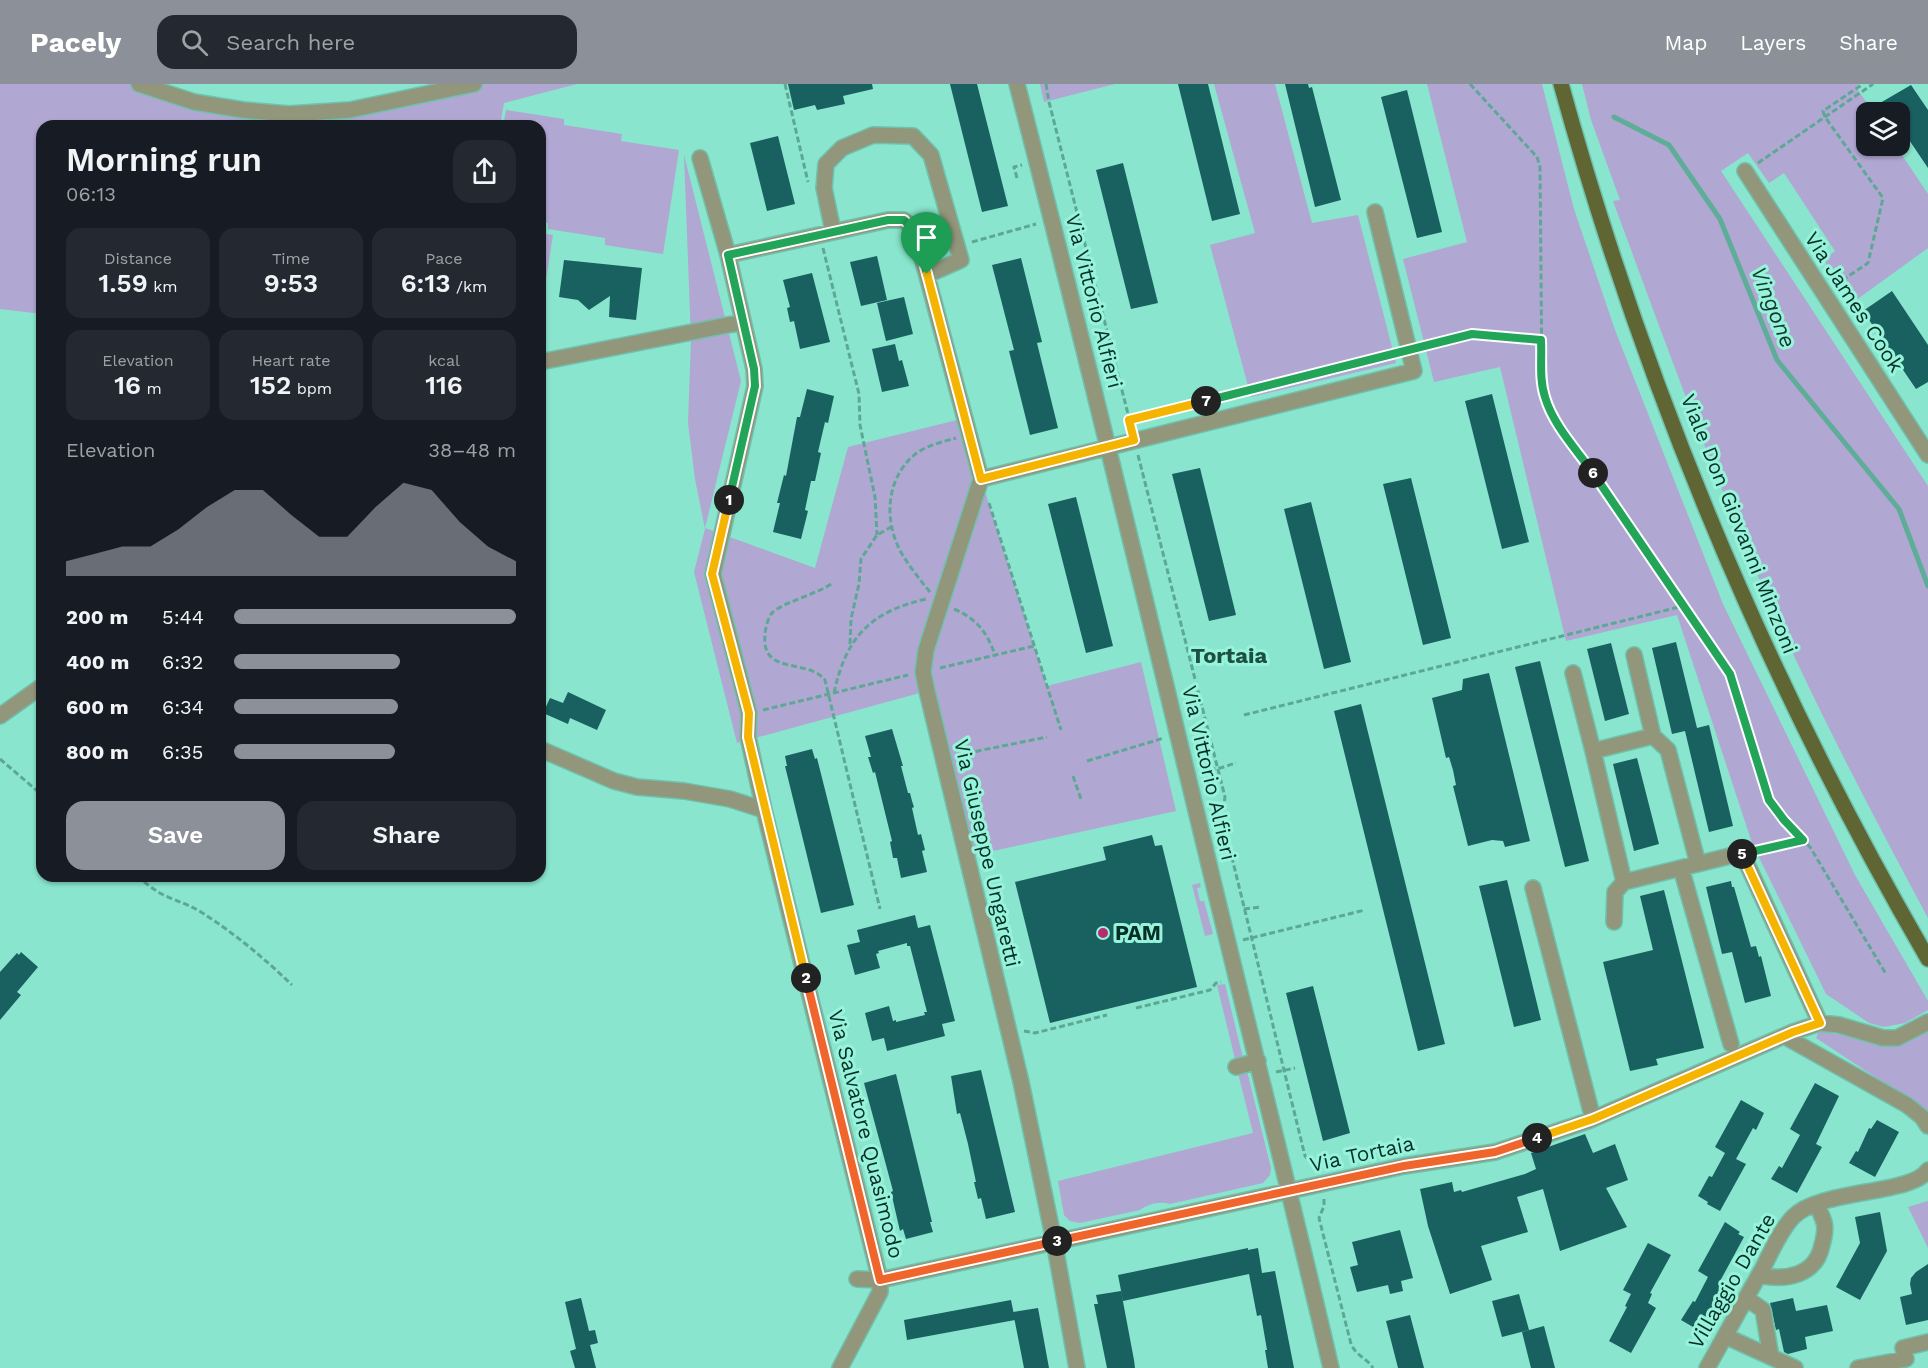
<!DOCTYPE html>
<meta charset="utf-8">
<style>
:root{--surface:#171b24;--page:#242831;--text:#f1f3f6;--muted:#9ea1a6;--accent:#8c9099}
body{margin:0;font-family:"Work Sans",sans-serif;background:var(--page);color:var(--text);height:100vh;display:flex;flex-direction:column;font-size:22px;white-space:nowrap}
*{box-sizing:border-box;margin:0}
p{font-size:20px;color:var(--muted)}
.icon{flex:none;width:33px;height:33px;fill:none;stroke:currentColor;stroke-width:2;stroke-linecap:round;stroke-linejoin:round}
.map{position:relative;flex:1;overflow:hidden}
.drawer{position:absolute;left:36px;top:36px;width:510px;height:762px;display:flex;flex-direction:column;background:var(--surface);border-radius:18px;box-shadow:0 2px 4px #0004}
.drawer>*{flex:none}
.buttons{position:absolute;left:1856px;top:18px;display:grid;gap:12px}
.buttons a{display:grid;place-items:center;width:54px;height:54px;border-radius:12px;background:var(--surface);box-shadow:0 2px 4px #0004;font-size:30px}
.pin{position:absolute;display:grid;place-items:center;width:51px;height:51px;color:#fff;margin:-62px -26px;border-radius:50% 50% 50% 0;rotate:-45deg;box-shadow:0 0 6px #0007}
.pin .icon{rotate:45deg}
.km{position:absolute;width:30px;height:30px;margin:-15px;border-radius:50%;background:#222;color:#fff;font-size:16px;line-height:30px;text-align:center}
.round{display:grid;place-items:center;flex:none;width:63px;height:63px;border-radius:18px;background:var(--page)}
.head{display:flex;align-items:center;justify-content:space-between;height:102px;padding:0 30px}
h1{font-size:33px;font-weight:600;line-height:45px}
.figures{display:grid;grid-template-columns:repeat(3,1fr);gap:9px;height:102px;padding:6px 30px}
.figures div{display:grid;align-content:center;border-radius:15px;background:var(--page);text-align:center}
.figures b{font-size:26px;font-weight:600}
.figures small{font-size:16px;font-weight:400}
.figures p{font-size:16px}
.chart{height:168px;padding:12px 30px}
.chart p{display:flex;justify-content:space-between}
.chart svg{width:100%;height:108px;margin-top:6px;fill:var(--accent);opacity:.7}
.primary-button{display:flex;gap:12px;margin-top:auto;padding:12px 30px}
.primary-button a{flex:1;height:69px;border-radius:18px;background:var(--accent);color:#fff;font-size:24px;font-weight:600;line-height:69px;text-align:center}
.primary-button a+a{background:var(--page);color:var(--text)}
ul{padding:0 30px;list-style:none;font-size:20px}
li{display:grid;grid-template-columns:96px 72px 1fr;align-items:center;height:45px}
li i{height:15px;border-radius:8px;background:var(--accent)}
header{display:flex;align-items:center;gap:36px;box-sizing:border-box;height:84px;padding:0 30px;background:var(--accent);color:#fff}
header strong{font-size:28px}
nav{display:flex;gap:33px;margin-inline-start:auto;font-size:21px}
.search{width:420px;height:54px;background:var(--page);display:flex;align-items:center;gap:15px;box-sizing:border-box;padding:0 21px;border-radius:18px;color:var(--muted);font-size:22px}
.map>svg:first-child{display:block}
</style>
<header>
<strong>Pacely</strong>
<div class="search"><svg class="icon" aria-label="search" viewBox="0 0 24 24"><circle cx="10" cy="10" r="6"/><path d="M15 15l6 6"/></svg>Search here</div>
<nav><a>Map</a><a>Layers</a><a>Share</a></nav>
</header>
<div class="map">
<svg width="1928" height="1284" viewBox="0 0 1928 1284">
<rect width="100%" height="100%" fill="#89e5cd"/>
<path fill="#b1a7d3" d="M0 0H139L291 30 474 0H577L504 19 500 42H42V230L0 225Z
M1040 0H1115L1044 18Z
M1214 0H1275L1312 139 1358 131 1396 279 1251 313 1210 161 1255 149Z
M1427 0H1542L1574 125 1615 246 1723 520 1855 791 1928 917V926L1905 939 1884 943 1869 939 1826 910 1752 759 1677 531 1566 557 1500 283 1434 298 1403 175 1467 158Z
M1582 0H1859L1856 3 1873 28H1866V62H1896L1928 110V164L1852 219 1824 176 1835 167 1784 89 1769 99 1748 69 1721 87 1928 402V834C1867 720 1806 605 1755 485 1703 364 1659 241 1613 117L1620 116 1591 36Z
M506 26 564 35V41L622 50 621 57 679 66 663 170 605 161V154L548 145V139L540 138V42H503Z
M684 71 741 297 705 444 815 484 848 363 965 334 981 395 1047 602 1141 578 1176 727 966 773 927 607 737 659 694 488 705 445 695 395 688 339 691 256Z
M540 149 553 151 540 234Z
M1200 799 1201 803 1197 804 1200 817H1204L1213 850 1205 852 1192 801Z
M1225 900 1243 974 1235 975 1217 901Z
M1928 945V1028L1816 954 1819 947 1900 961Z
M1247 987 1271 1084 1270 1091 1263 1099 1170 1120C1160 1117 1148 1120 1140 1126L1080 1139 1070 1137 1064 1131 1058 1097 1253 1049 1238 989Z
M1928 1117V1164L1908 1123Z"/>
<g fill="none" stroke-linecap="round" stroke-linejoin="round">
<path stroke="#5ead99" stroke-width="5" d="M1614 33 1669 61 1720 135 1777 276 1899 425 1928 502"/>
</g>
<path fill="#196060" d="M788 0H872L873 5 843 12 845 20 817 26 815 21 794 26Z
M950 0H977L1008 122 982 128Z
M1178 0H1208L1240 130 1212 137Z
M1285 0H1308L1309 4 1312 3 1341 116 1315 123Z
M1911 1 1928 26V84L1899 41V28H1886L1880 19Z
M1407 6 1442 148 1417 154 1381 13Z
M778 52 795 120 767 127 750 59Z
M1123 79 1158 219 1131 225 1096 86Z
M877 172 887 216 861 222 850 178Z
M1021 174 1042 258 1037 259 1058 344 1030 351 1009 267 1014 266 992 181Z
M564 176 642 184 636 236 609 233 610 212 589 226 578 216 559 213Z
M812 189 830 258 800 265 794 237 790 238 787 224 790 223 783 196Z
M1892 207 1928 261V298L1916 305 1863 227Z
M904 213 913 250 886 257 877 219Z
M895 260 899 277 902 276 909 302 882 308 872 265Z
M807 305 834 312 828 339 825 338 818 368 821 369 815 397H811L805 426 808 427 801 455 773 448 780 419H777L784 391 786 392 797 333H800Z
M1492 310 1529 458 1502 465 1465 317Z
M1200 384 1236 531 1209 537 1172 390Z
M1411 394 1451 554 1423 561 1383 400Z
M1076 413 1113 562 1086 569 1048 420Z
M1311 418 1351 578 1324 585 1284 425Z
M1676 558 1697 644 1709 641 1733 742 1709 748 1685 647 1672 650 1652 564Z
M1611 559 1629 630 1605 637 1587 565Z
M1540 577 1589 777 1565 783 1515 583Z
M1489 589 1530 757 1505 763 1503 757 1492 756 1468 762 1453 702 1456 701 1453 686 1449 673 1446 674 1432 614 1462 606 1463 595Z
M568 608 606 626 597 646 570 634 568 640 543 629 550 614 563 619Z
M1361 620 1445 960 1418 967 1334 627Z
M892 645 903 682H901L908 709H910L912 717 914 723 912 724 918 751 921 750 925 766 922 767 927 788 901 794 897 774H893L890 758 892 757 875 688 873 689 868 673H871L865 652Z
M812 665 815 675 817 674 854 821 821 829 785 682H787L785 672Z
M1637 674 1659 760 1634 767 1613 680Z
M1152 751 1155 762 1162 761 1197 903 1050 939 1015 798 1106 776 1103 763Z
M1507 796 1541 936 1514 943 1479 802Z
M1731 797 1732 803H1734L1751 863 1756 862 1759 873 1761 872 1771 912 1745 919 1732 868 1722 870 1706 803Z
M1664 806 1704 964 1656 975 1658 981 1630 987 1603 878 1653 866 1640 812Z
M915 831 918 844 930 841 955 937 942 940 945 952 887 967 884 954 872 957 865 929 889 922 893 937 896 936V938L925 931 924 928H927L910 862H907V859L878 867 879 869 876 870 880 884 855 891 847 861 860 858 857 846Z
M21 868 38 883 17 908 21 911 0 936V888L17 869 19 871Z
M1313 902 1350 1049 1323 1057 1286 909Z
M981 986 1015 1128 986 1135 981 1114 978 1115 974 1098H976L968 1060 960 1029 957 1030 951 992Z
M896 990 932 1138H930L933 1148 906 1155 903 1145 900 1147 891 1108 893 1107 864 999Z
M1815 999 1839 1012 1816 1060 1822 1063 1797 1109 1771 1095 1779 1082 1782 1084 1800 1051 1790 1045Z
M1741 1016 1764 1029 1756 1046 1753 1044 1736 1075 1746 1080 1720 1127 1707 1120 1708 1118 1698 1112 1709 1092 1712 1093 1725 1069 1715 1063Z
M1877 1036 1899 1048 1875 1093 1849 1079 1856 1067 1858 1068 1869 1044 1871 1045Z
M1585 1050 1593 1069 1615 1060 1628 1096 1606 1104 1627 1143 1560 1167 1543 1105 1517 1113 1528 1148 1481 1162 1492 1196 1450 1210 1428 1142 1420 1105 1452 1098 1454 1108 1461 1106 1462 1108 1525 1090 1536 1085 1531 1069Z
M1880 1128 1887 1167 1860 1216 1836 1203 1860 1159 1855 1133Z
M1725 1138 1740 1148 1738 1150 1744 1153 1719 1199 1730 1205 1705 1250 1681 1236 1693 1217 1695 1218 1708 1193 1698 1187Z
M1400 1146 1413 1194 1401 1197 1403 1207 1390 1210 1388 1201 1357 1208 1350 1183 1358 1181 1352 1158Z
M1648 1159 1671 1171 1650 1209 1652 1210 1648 1219 1656 1224 1631 1269 1609 1257 1627 1223 1625 1222 1631 1210 1623 1206Z
M1248 1164V1166L1258 1164 1262 1189 1275 1187 1294 1284H1268L1265 1266H1267L1261 1231 1257 1232 1249 1190 1123 1217 1118 1191Z
M1928 1180V1236L1906 1241 1900 1213 1912 1210 1910 1200 1911 1194 1916 1188Z
M1121 1207 1134 1276 1135 1284H1107L1094 1220H1098L1096 1211Z
M1519 1210 1529 1246 1502 1253 1492 1217Z
M581 1214 589 1247 595 1246 598 1259 590 1261 596 1284H575L570 1267 576 1265 565 1218Z
M1793 1214 1796 1227 1827 1221 1833 1247 1805 1253 1807 1265 1788 1270 1784 1268 1779 1245 1776 1246 1770 1219Z
M1011 1216 1015 1236 907 1256 904 1236Z
M1038 1224 1049 1284H1024L1013 1228Z
M1410 1231 1424 1284H1398L1386 1237Z
M1544 1242 1555 1284H1531L1522 1248Z"/>
<g fill="none" stroke-linecap="round" stroke-linejoin="round">
<g stroke="#6fc1ac" stroke-width="18">
<path id="minor" d="M139 0 194 18 243 26 289 30 350 26 474 0
M1017 0C1083 255 1144 511 1206 768 1247 940 1291 1111 1331 1284
M700 74 728 171 754 285 755 302 713 490 749 629 748 653 764 726 880 1196V1208L840 1284
M1745 87 1928 371
M833 147 824 104 826 80 842 64 873 51 913 52 931 71 961 176 927 191
M728 171 888 136H904L915 147 981 395
M540 278 743 238
M1634 571 1653 652
M1573 589 1593 667
M0 632 42 602
M540 665 614 697 637 703 684 707 730 715 764 726
M1698 780 1668 666 1653 652 1593 667 1624 798 1742 769 1820 939
M1681 784 1731 960
M1533 804 1593 1035
M1614 838 1615 808 1624 798
M1784 952 1907 1021 1922 1033 1928 1042
M1236 983 1258 977
M1759 1191C1785 1197 1816 1192 1822 1161 1824 1154 1826 1145 1824 1138 1822 1132 1819 1126 1817 1120
M857 1195 880 1196 1404 1082 1495 1068 1588 1037 1793 948 1820 939 1839 941 1883 954H1897L1928 938
M1746 1214 1763 1226 1771 1273
M1725 1252 1795 1284
M1077 1284 1054 1157 1021 998 927 607 923 588 926 566 981 395 1414 287 1375 128
M1707 1284C1726 1251 1744 1217 1763 1184 1771 1168 1780 1147 1793 1133 1820 1105 1912 1111 1928 1086
M1858 1284 1906 1275 1903 1264 1928 1258"/>
</g>
<g stroke="#6fc1ac" stroke-width="18">
<path id="major" d="M1561 0C1645 305 1769 601 1928 875"/>
</g>
<path stroke="#5da895" stroke-width="3" stroke-dasharray="6 3" stroke-linecap="butt" d="M785 0 808 98
M1046 0 1049 18 1131 342
M1470 0 1537 73 1540 83 1542 297 1544 311 1550 328 1730 590 1769 715 1784 736 1810 763 1886 890
M1758 79 1873 0
M1017 94 1014 83 1022 81
M972 158 1036 140
M823 164 859 310 860 341 875 413 877 451
M1838 203V199L1868 179 1883 114 1825 33 1823 27 1863 0
M1422 263 1472 250 1541 256
M1129 336 1395 269
M1138 371 1225 713 1222 733 1305 1072 1317 1085
M989 419 1061 646
M831 500C817 510 781 519 772 529 768 534 765 545 765 551 761 592 808 574 825 596L880 825
M930 508C920 496 910 483 902 470 884 439 885 397 913 372 924 362 942 358 956 354
M954 525C977 535 987 548 995 571
M850 560 851 535 859 500 861 475 877 451 891 443
M940 584 1034 562
M834 609C846 553 870 528 926 515
M763 626 908 591
M1244 631 1683 522
M958 671 1047 653
M0 675 42 711
M1087 677 1164 654
M1201 682C1212 689 1225 682 1236 679
M1073 692 1081 715
M1758 766 1803 756
M137 792C147 800 156 808 168 813 179 818 190 821 201 828 234 849 264 874 292 901
M1244 825 1261 823
M1243 856 1365 826
M1136 924 1210 906 1216 899 1221 898
M1024 947 1035 949 1107 931
M1276 988 1295 984
M1324 1115V1122L1319 1134 1351 1260C1357 1273 1366 1273 1373 1284"/>
<use href="#minor" stroke="#92977c" stroke-width="15"/>
<use href="#major" stroke="#5f6634" stroke-width="15"/>
</g>
<g fill="none" stroke-linecap="round" stroke-linejoin="round">
<g stroke="#fff" stroke-width="12">
<path id="split-1" d="M729 416 755 302 754 285 728 171 888 136H904L915 147 927 190"/>
</g>
<g stroke="#fff" stroke-width="12">
<path id="split-2" d="M729 416 712 490 749 629 748 653 806 894"/>
</g>
<g stroke="#fff" stroke-width="12">
<path id="split-3" d="M806 894 880 1196 1057 1157"/>
</g>
<g stroke="#fff" stroke-width="12">
<path id="split-4" d="M1057 1157 1404 1082 1495 1068 1537 1054"/>
</g>
<g stroke="#fff" stroke-width="12">
<path id="split-5" d="M1537 1054 1593 1035 1793 948 1820 939 1742 770"/>
</g>
<g stroke="#fff" stroke-width="12">
<path id="split-6" d="M1593 389 1730 590 1769 716 1784 736 1803 756 1742 770"/>
</g>
<g stroke="#fff" stroke-width="12">
<path id="split-7" d="M1206 317 1472 250 1541 256C1542 275 1539 295 1545 313 1553 341 1577 366 1593 389"/>
</g>
<g stroke="#fff" stroke-width="12">
<path id="split-8" d="M927 190 981 395 1134 356 1129 336 1206 317"/>
</g>
<use href="#split-1" stroke="#22a559" stroke-width="8"/>
<use href="#split-2" stroke="#f5b400" stroke-width="8"/>
<use href="#split-3" stroke="#f0652b" stroke-width="8"/>
<use href="#split-4" stroke="#f0652b" stroke-width="8"/>
<use href="#split-5" stroke="#f5b400" stroke-width="8"/>
<use href="#split-6" stroke="#22a559" stroke-width="8"/>
<use href="#split-7" stroke="#22a559" stroke-width="8"/>
<use href="#split-8" stroke="#f5b400" stroke-width="8"/>
</g>
<circle fill="#b32c6f" stroke="#97f3da" stroke-width="2" cx="1103" cy="849" r="6"/>
<g text-anchor="middle" stroke-width="6" stroke-linejoin="round" paint-order="stroke">
<g font-size="21" fill="#063027" stroke="#97f3da">
<text transform="translate(1094 217) rotate(76)" y="7">Via Vittorio Alfieri</text>
<text transform="translate(1854 218) rotate(57)" y="7">Via James Cook</text>
<text transform="translate(1739 440) rotate(68)" y="7">Viale Don Giovanni Minzoni</text>
<text transform="translate(1209 689) rotate(77)" y="7">Via Vittorio Alfieri</text>
<text transform="translate(987 769) rotate(77)" y="7">Via Giuseppe Ungaretti</text>
<text transform="translate(866 1050) rotate(76)" y="7">Via Salvatore Quasimodo</text>
<text transform="translate(1362 1070) rotate(-12)" y="7">Via Tortaia</text>
<text transform="translate(1732 1197) rotate(-60)" y="7">Villaggio Dante</text>
</g>
<g font-size="21" font-weight="bold" fill="#063027" stroke="#97f3da" text-anchor="start">
<text x="1115" y="856">PAM</text>
</g>
<g font-size="22" font-style="italic" fill="#12382f" stroke="#97f3da">
<text transform="translate(1774 223) rotate(68)" y="8">Vingone</text>
</g>
<g font-size="22" font-weight="bold" fill="#1d4f43" stroke="#97f3da">
<text x="1229" y="579">Tortaia</text>
</g>
</g>
</svg>
<div class="buttons">
<a><svg class="icon" aria-label="layers" viewBox="0 0 24 24"><path d="M12 4l9 5-9 5-9-5zM3 14l9 5 9-5"/></svg></a>
</div>
<div class="pin" style="left:927px;top:190px;background:#1e9e55"><svg class="icon" aria-label="arrive" viewBox="0 0 24 24"><path d="M6 21V4h12l-3 4 3 4H6"/></svg></div>
<b class="km" style="left:729px;top:416px">1</b>
<b class="km" style="left:806px;top:894px">2</b>
<b class="km" style="left:1057px;top:1157px">3</b>
<b class="km" style="left:1537px;top:1054px">4</b>
<b class="km" style="left:1742px;top:770px">5</b>
<b class="km" style="left:1593px;top:389px">6</b>
<b class="km" style="left:1206px;top:317px">7</b>
<section class="drawer">
<div class="head"><div><h1>Morning run</h1><p>06:13</p></div><a class="round"><svg class="icon" aria-label="share" viewBox="0 0 24 24"><path d="M12 15V3M7 8l5-5 5 5M5 13v7h14v-7"/></svg></a></div>
<div class="figures">
<div><p>Distance</p><b>1.59<small> km</small></b></div>
<div><p>Time</p><b>9:53</b></div>
<div><p>Pace</p><b>6:13<small> /km</small></b></div>
</div>
<div class="figures">
<div><p>Elevation</p><b>16<small> m</small></b></div>
<div><p>Heart rate</p><b>152<small> bpm</small></b></div>
<div><p>kcal</p><b>116</b></div>
</div>
<div class="chart"><p><span>Elevation</span>38–48 m</p>
<svg viewBox="0 0 160 44" preserveAspectRatio="none"><path d="M0 44V38L10 35L20 32L30 32L40 25L50 16L60 9L70 9L80 19L90 28L100 28L110 16L120 6L130 9L140 22L150 32L160 38V44z"/></svg>
</div>
<ul>
<li><b>200 m</b>5:44<i style="width:100%"></i></li>
<li><b>400 m</b>6:32<i style="width:59%"></i></li>
<li><b>600 m</b>6:34<i style="width:58%"></i></li>
<li><b>800 m</b>6:35<i style="width:57%"></i></li>
</ul>
<div class="primary-button"><a>Save</a><a>Share</a></div>
</section>
</div>
